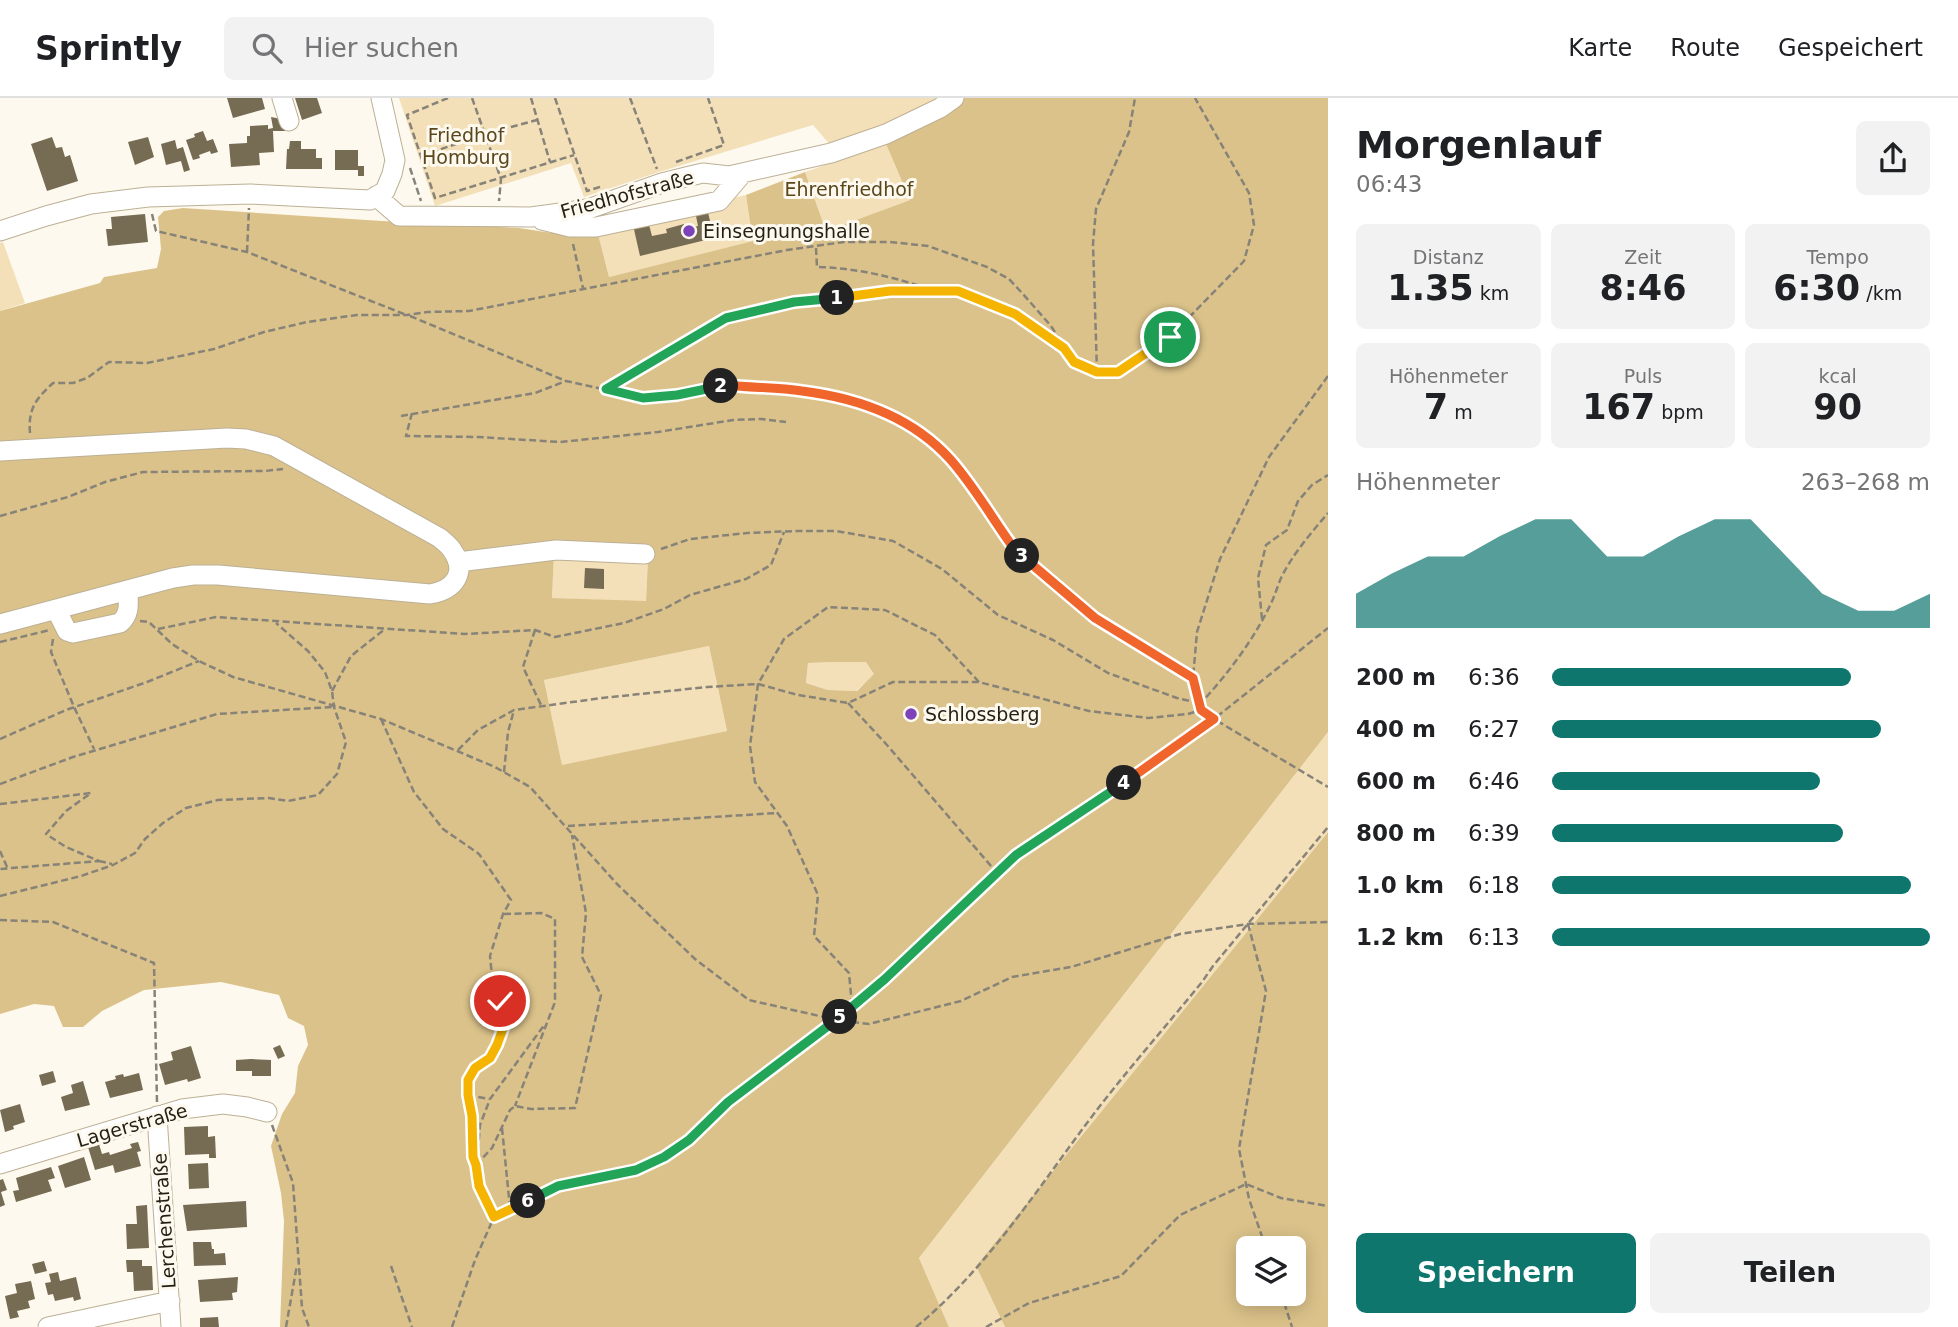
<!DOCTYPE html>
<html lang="de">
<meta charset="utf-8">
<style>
:root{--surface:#fff;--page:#f2f2f2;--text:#202124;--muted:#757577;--line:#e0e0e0;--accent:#0f766e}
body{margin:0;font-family:"DejaVu Sans",sans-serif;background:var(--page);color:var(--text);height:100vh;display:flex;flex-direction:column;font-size:26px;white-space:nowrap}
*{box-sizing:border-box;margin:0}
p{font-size:23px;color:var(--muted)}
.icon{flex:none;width:38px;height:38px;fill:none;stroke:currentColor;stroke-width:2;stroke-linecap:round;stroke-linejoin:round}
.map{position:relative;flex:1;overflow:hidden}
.drawer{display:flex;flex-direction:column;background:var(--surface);width:630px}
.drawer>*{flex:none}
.fabs{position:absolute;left:1236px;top:1138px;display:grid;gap:14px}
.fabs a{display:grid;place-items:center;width:70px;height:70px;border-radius:10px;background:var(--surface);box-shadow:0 4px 18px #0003;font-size:35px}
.pin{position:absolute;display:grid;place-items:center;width:60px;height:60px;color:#fff;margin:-30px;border:4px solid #fff;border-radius:50%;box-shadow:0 2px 7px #0007}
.km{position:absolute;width:35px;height:35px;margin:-18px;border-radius:50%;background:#222;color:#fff;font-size:19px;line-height:35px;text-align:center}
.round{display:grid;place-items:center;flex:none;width:74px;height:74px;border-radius:10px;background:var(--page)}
.overview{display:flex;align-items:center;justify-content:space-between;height:119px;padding:0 28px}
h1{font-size:38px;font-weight:600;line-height:52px}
.metrics{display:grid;grid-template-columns:repeat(3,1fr);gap:10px;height:119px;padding:7px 28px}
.metrics div{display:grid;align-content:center;border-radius:10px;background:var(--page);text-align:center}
.metrics b{font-size:35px;font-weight:600}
.metrics small{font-size:19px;font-weight:400}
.metrics p{font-size:19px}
.chart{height:196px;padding:14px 28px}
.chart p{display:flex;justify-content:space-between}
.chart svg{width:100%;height:126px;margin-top:7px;fill:var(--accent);opacity:.7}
.button{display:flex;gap:14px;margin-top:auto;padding:14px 28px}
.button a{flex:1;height:80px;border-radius:10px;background:var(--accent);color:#fff;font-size:28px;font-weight:600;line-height:80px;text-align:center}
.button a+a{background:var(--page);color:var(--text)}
ul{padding:0 28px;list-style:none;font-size:23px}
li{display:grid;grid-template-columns:112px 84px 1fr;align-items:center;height:52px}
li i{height:18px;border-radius:9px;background:var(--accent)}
header{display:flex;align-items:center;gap:42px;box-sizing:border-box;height:98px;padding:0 35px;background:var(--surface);border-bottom:2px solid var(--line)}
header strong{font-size:33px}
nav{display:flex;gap:38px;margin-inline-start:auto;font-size:24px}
.search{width:490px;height:63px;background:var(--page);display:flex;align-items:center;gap:18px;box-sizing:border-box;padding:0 24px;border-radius:10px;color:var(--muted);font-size:26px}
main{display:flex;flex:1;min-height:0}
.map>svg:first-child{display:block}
</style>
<header>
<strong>Sprintly</strong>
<div class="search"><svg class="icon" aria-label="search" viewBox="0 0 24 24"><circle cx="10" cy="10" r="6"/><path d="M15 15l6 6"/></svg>Hier suchen</div>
<nav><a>Karte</a><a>Route</a><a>Gespeichert</a></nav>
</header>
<main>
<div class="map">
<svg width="1328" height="1229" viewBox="0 0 1328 1229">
<rect width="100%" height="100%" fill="#fef9ee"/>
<path fill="#f4e0b8" d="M399 0H947L832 49 813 27 659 74 584 99 571 65 435 108Z
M886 46 910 102 826 133 805 74Z
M746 97 754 143 609 179 596 129Z
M3 144 25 205 0 213V145Z
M554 455 648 460 646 504 552 500Z
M709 548 727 633 562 668 544 582Z
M835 564H866L875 576 856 593 828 592 806 585 808 565Z
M1328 634V734L976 1168 1005 1229H949L919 1160Z"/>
<path fill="#dbc28a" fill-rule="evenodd" d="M964 0H1328V634L919 1160 949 1229H280L284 1123 281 1095 271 1048 282 1016 295 995 298 968 308 947 304 928 288 920 279 897 221 884 144 892 102 913 83 929H63L54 908 34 906 0 916V213L100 185 104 179 157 170 161 151 158 119 164 113 183 110 382 123 519 130 552 135 598 136 609 179 753 143 746 97 805 74 826 133 910 102 886 46 922 29ZM554 456 648 460 646 503 552 500ZM709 548 727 633 562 667 544 582ZM835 564H866L874 576 857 593 828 592 806 585 808 565Z
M1328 734V1229H1005L976 1168ZM1248 1150H1293V1195H1248Z"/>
<path fill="#766b53" d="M227 0H262L265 11 233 20Z
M295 0H317L322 15 302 22Z
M271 19 286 22 285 33H273L274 54 259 55 260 67 231 69 229 46 247 45V38H250V28L268 27V31L273 30Z
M203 33 207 43 213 41 218 54 211 56 210 53 199 57 200 60 193 62 186 42 195 39 194 36Z
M52 39 56 50 62 49 65 59 70 57 78 83 47 93 31 46Z
M148 39 154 59 135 67 128 44Z
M175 42 177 51 183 49 190 72 184 74 181 63 166 67 161 46Z
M290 43H301V51H316V60H322V71H286L287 51H289Z
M335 52H358V68H364V78H358V72H335Z
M707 110 714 140 640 158 633 127 648 123 652 138 667 135 666 131 684 126 685 131 698 128 695 113Z
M145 116 148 144 108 148 106 131H112L111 119Z
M585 470 604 471V491L584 490Z
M280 947 285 958 278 961 273 950Z
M191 948 201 980 188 984 187 981 165 987 159 966 173 962 171 954Z
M251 961 271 962V978H252V973H236V962Z
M53 973 56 984 42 988 39 977Z
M139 975 143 992 110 1000 105 984 116 981 115 978 123 976 124 979Z
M83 983 90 1007 65 1013 61 999 73 995 71 987Z
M20 1006 25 1024 13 1028 14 1031 5 1034 0 1012Z
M208 1028V1039L215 1038 216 1060H209V1056L185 1057 184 1029Z
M138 1044 141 1053 137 1054 141 1068 115 1075 113 1067 95 1072 88 1049 99 1046 102 1056 109 1054 110 1057 132 1050 130 1046Z
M84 1059 91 1082 65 1090 58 1068Z
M208 1065 209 1090 189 1091 188 1066Z
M51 1069 55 1080 48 1082 52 1093 16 1104 13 1093 19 1092 16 1080Z
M3 1081 7 1092 1 1094 5 1107 0 1109V1082Z
M246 1103 247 1129 187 1133 183 1107Z
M147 1107 149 1150 127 1151 126 1126H137L136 1108Z
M193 1144H211L212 1151H214V1156L225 1155 226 1167 194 1168Z
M126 1162H142V1168H152L153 1192 134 1193 133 1174H127Z
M44 1163 47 1173 35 1176 32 1166Z
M58 1174 60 1183 76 1179 81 1201 74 1203 73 1199 55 1203 53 1196 48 1197 45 1185 51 1184 49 1176Z
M238 1179 237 1194 232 1195 233 1202 200 1204 198 1182Z
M31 1183 35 1201 28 1203 30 1210 17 1213 19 1219 10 1221 5 1198 17 1195 15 1186Z
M218 1219 219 1229H200V1220Z"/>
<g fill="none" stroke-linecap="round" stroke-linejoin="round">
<g stroke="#bcb095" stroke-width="21">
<path id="minor" d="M282 0 289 23
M376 98 399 118 531 119 568 114 591 110 662 85 690 78 703 75 729 78 831 55 886 36 940 10 954 0
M542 122 570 129H596L719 103 742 76
M0 133 46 118 91 106 148 99 250 96 370 102 385 93 392 76 395 62 381 0
M0 353 227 340 246 341 274 348 440 440C444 444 449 447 452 452 468 475 454 492 430 496L218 477H193L173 480 0 526
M458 464 556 452 645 456
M56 511 67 533 73 535 120 525C131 516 128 504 128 492
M157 1018 171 1229
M0 1066 182 1011 223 1006 247 1009 267 1014
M48 1229 170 1203"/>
</g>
<path stroke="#878378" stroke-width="2.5" stroke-dasharray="7 3.5" stroke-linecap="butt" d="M448 0 407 17 435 100 574 57
M472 0 501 81 499 103
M531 0 550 64
M555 0 587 93 603 88
M630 0 657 71
M421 58 485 36 537 22
M676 64 724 47 708 0
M410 70 421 103
M152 116 156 133 247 154 404 216
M573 146 583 190
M816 150 817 169C857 170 894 179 932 192
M247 154 249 110
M410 218 566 283 643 300 677 297 727 287 800 292 849 301 870 307 914 329 949 359 968 383 1013 449 1095 520 1193 580
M1097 274 1093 146 1096 111 1129 34 1135 0
M1328 278 1269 359 1220 461 1197 534 1193 580 1201 612 1214 621 1328 689
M607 290 726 220 795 204 890 193H958L1015 216 1061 248
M412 315 406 338 478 339 560 344 658 334 733 322 761 321 786 324
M401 318 535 295 566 283
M30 335C28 310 36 301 53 285H73L87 280 109 264 147 265 214 251 264 234 307 224 357 217H407L427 214 469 213 787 152 844 144H890L928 148 987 169 1009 181 1023 196 1051 228 1074 264 1097 274H1118L1170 239 1244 163 1254 127 1249 95 1195 0
M0 418 68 399 105 384 143 374 265 373 283 371
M661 451 690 441 747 435 795 433H836L893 443 942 471 998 517 1053 542 1108 575 1177 600 1199 605
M1262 521 1258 480 1266 447 1287 432 1298 403 1312 387 1328 377
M140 523 149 524 172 546 199 563 233 579 381 621 495 669 530 689 617 786 695 861 749 902 837 922 869 926 961 903 1012 879 1071 869 1180 836 1248 826 1328 824
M158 531 216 519 465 536 535 532 555 539 624 525 664 511 690 497 746 481 771 467 784 434
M535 532 523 569 541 607
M53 541 51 554 74 609 94 651
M0 544 50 532
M332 593 351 558 385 531
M848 605 887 647 997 775
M1199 607C1228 576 1256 539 1273 501 1276 494 1278 487 1281 480 1292 457 1311 435 1328 415
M381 621 414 694 443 731 479 756 511 802 503 816 490 858 493 888 500 903 505 925 490 960 475 970 468 982V997L473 1018V1059L476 1067 479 1088 493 1118
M0 641 66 612 147 584 199 563
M458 652 478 632 514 612 602 600 707 589 758 586 798 597 848 605 893 584H979L1089 613 1148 620 1188 616 1201 612
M504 674 508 634 514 612
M0 686 73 659 217 616 332 609
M0 706 91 695 66 713 46 736 66 749 99 763 0 771
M568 728 777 715
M0 753 7 769
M99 763 112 766
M0 798 81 778 113 767 135 755 145 741 163 725 186 710 218 702 269 700 288 703 318 697 337 676 346 644 334 609 332 593 325 574 308 553 276 525
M504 816 541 815 555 821V904L515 1008
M0 822 53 824 154 865 157 1004
M1248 826 1266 893 1239 1051 1249 1101 1266 1150
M852 907 849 875 814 838 818 797 787 728 755 684 750 648 758 586 784 541 828 509 885 512 935 537 979 584
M468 997 489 1001
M272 1027 293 1085 302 1210 309 1229
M502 1030 510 1110
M477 1063 480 1027 490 1001 545 926
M476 1067 492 1050 510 1012 515 1008 531 1011 575 1010 601 897 582 859 586 815 572 737
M391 1168 412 1229
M1281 1195 1292 1229
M286 1229 297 1167
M452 1229 475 1162 494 1119 558 1088 636 1072 664 1059 689 1042 728 1004 837 922 885 881 1016 757 1075 719 1214 621 1328 530
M916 1229C984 1173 1032 1099 1084 1029 1121 979 1163 932 1202 884L1213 868 1328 729
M986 1229 1029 1205 1121 1178 1180 1117 1246 1086 1281 1100 1328 1108"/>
<use href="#minor" stroke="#fff" stroke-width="19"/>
</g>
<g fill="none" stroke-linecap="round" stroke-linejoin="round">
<g stroke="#fff" stroke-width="14">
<path id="split-1" d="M837 200 890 193H958L1015 216 1064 250 1074 264 1097 274H1118L1170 239"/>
</g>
<g stroke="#fff" stroke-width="14">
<path id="split-2" d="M721 288 677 297 643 300 606 291 726 220 794 204 837 200"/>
</g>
<g stroke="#fff" stroke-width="14">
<path id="split-3" d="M721 288 727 287C752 290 777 289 802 293 858 300 911 318 950 361 974 388 992 420 1013 449L1022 458"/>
</g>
<g stroke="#fff" stroke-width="14">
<path id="split-4" d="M1022 458 1095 520 1193 580 1201 612 1214 621 1124 685"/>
</g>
<g stroke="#fff" stroke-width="14">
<path id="split-5" d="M840 919 885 881 1016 757 1124 685"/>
</g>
<g stroke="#fff" stroke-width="14">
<path id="split-6" d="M528 1103 558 1088 636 1072 664 1059 689 1042 728 1004 840 919"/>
</g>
<g stroke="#fff" stroke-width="14">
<path id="split-7" d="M500 903 505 925 497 947 490 960 475 970 468 982V997L472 1018 473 1059 476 1067 479 1088 494 1119 528 1103"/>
</g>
<use href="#split-1" stroke="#f5b400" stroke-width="9"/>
<use href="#split-2" stroke="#22a559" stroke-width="9"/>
<use href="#split-3" stroke="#f0652b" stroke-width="9"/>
<use href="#split-4" stroke="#f0652b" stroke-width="9"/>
<use href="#split-5" stroke="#22a559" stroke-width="9"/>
<use href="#split-6" stroke="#22a559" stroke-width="9"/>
<use href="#split-7" stroke="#f5b400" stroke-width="9"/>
</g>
<g fill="#7c43b9" stroke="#fef9ee" stroke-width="2.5">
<circle cx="689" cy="133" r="7"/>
<circle cx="911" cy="616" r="7"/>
</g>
<g text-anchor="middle" stroke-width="6" stroke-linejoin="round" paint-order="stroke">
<g font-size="19" fill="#59461c" stroke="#fef9ee">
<text x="466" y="44">Friedhof<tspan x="466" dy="22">Homburg</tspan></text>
<text x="849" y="98">Ehrenfriedhof</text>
</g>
<g font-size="19" fill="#231f15" stroke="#fef9ee">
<text transform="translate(627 96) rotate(-15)" y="7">Friedhofstraße</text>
<text transform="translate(132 1027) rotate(-16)" y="7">Lagerstraße</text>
<text transform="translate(164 1123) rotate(-94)" y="7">Lerchenstraße</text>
</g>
<g font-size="19" fill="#231f15" stroke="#fef9ee" text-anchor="start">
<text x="703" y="140">Einsegnungshalle</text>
<text x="925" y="623">Schlossberg</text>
</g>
</g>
</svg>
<div class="fabs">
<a><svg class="icon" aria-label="layers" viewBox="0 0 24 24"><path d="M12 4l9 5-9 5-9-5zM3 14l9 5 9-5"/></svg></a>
</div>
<div class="pin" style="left:1170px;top:239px;background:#1e9e55"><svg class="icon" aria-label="arrive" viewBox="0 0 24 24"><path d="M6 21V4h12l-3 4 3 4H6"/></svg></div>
<div class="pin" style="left:500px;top:903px;background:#d93025"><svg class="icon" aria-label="check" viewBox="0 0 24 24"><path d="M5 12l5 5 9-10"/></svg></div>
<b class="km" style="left:837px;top:200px">1</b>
<b class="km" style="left:721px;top:288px">2</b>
<b class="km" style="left:1022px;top:458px">3</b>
<b class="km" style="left:1124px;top:685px">4</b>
<b class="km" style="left:840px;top:919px">5</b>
<b class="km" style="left:528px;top:1103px">6</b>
</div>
<section class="drawer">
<div class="overview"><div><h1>Morgenlauf</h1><p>06:43</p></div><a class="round"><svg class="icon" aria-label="share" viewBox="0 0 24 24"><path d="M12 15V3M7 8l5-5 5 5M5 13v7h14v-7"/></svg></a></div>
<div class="metrics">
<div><p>Distanz</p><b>1.35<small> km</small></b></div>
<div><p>Zeit</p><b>8:46</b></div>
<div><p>Tempo</p><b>6:30<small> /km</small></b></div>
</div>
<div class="metrics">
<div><p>Höhenmeter</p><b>7<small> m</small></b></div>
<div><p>Puls</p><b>167<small> bpm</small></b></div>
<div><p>kcal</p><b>90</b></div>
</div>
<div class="chart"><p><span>Höhenmeter</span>263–268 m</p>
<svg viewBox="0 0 160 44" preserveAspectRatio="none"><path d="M0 44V32L10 25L20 19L30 19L40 12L50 6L60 6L70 19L80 19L90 12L100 6L110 6L120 19L130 32L140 38L150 38L160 32V44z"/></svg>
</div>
<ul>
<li><b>200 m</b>6:36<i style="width:79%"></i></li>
<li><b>400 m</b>6:27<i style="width:87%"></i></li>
<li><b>600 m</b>6:46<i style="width:71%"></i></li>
<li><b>800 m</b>6:39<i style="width:77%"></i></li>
<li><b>1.0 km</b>6:18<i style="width:95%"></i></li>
<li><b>1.2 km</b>6:13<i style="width:100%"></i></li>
</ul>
<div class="button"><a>Speichern</a><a>Teilen</a></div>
</section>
</main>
